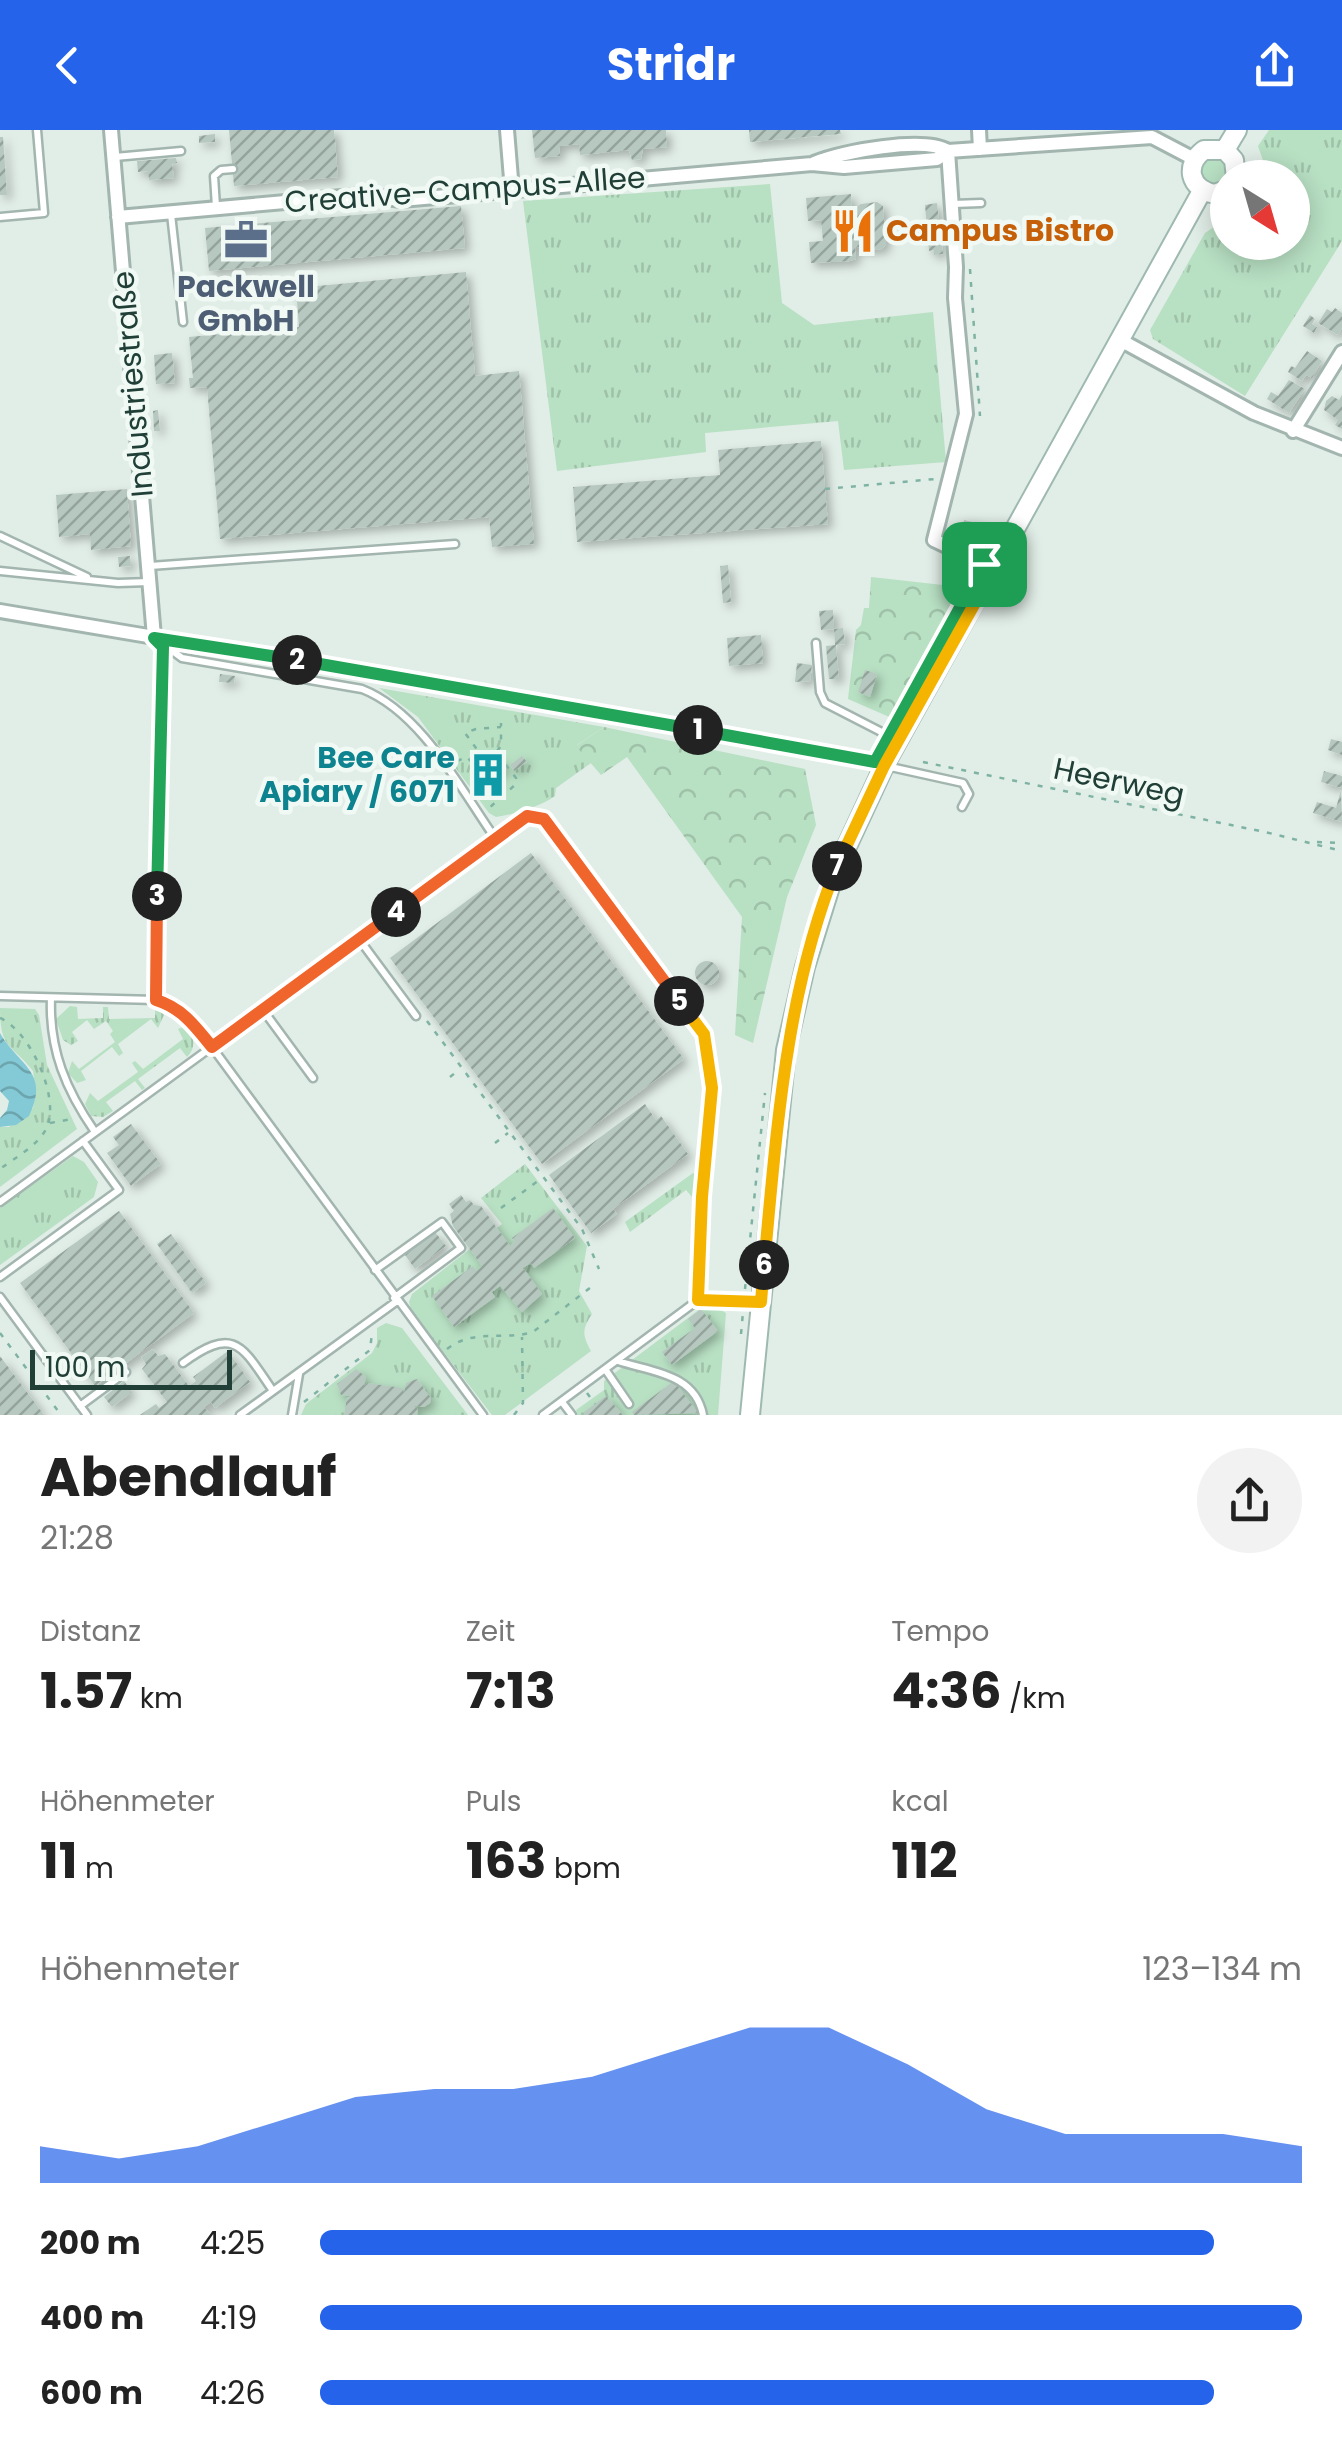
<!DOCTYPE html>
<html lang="de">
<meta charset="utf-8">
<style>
:root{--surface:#fff;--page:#f2f2f2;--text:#222;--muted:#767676;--accent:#2563eb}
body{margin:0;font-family:Poppins,sans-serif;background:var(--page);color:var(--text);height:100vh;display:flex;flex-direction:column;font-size:38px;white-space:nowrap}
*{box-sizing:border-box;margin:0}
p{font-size:32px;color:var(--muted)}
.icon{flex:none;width:55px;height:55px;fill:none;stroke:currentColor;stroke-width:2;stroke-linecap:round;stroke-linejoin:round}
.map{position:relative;height:1285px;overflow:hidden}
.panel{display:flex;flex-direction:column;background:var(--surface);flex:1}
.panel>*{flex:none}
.needle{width:65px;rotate:143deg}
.controls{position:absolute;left:1210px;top:30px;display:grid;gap:20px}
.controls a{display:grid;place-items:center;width:100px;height:100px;border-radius:50%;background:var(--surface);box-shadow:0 5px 25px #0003;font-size:50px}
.scale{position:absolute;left:30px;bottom:25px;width:202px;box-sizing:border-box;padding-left:10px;border:5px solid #203f37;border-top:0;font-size:28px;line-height:35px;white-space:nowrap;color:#203f37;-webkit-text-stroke:8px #f1f9f5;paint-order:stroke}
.pin{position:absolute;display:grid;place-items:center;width:85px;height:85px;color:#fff;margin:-42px;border-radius:20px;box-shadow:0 5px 15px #0006}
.km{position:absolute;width:50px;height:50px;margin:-25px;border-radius:50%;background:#222;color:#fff;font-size:28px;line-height:50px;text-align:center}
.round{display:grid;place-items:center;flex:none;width:105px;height:105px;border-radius:52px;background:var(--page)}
.headline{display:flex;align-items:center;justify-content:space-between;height:170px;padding:0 40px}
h1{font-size:55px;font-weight:700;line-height:75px}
.metrics{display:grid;grid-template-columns:repeat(3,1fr);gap:15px;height:170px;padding:10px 40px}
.metrics div{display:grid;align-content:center}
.metrics b{font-size:50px;font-weight:700}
.metrics small{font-size:28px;font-weight:400}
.metrics p{font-size:28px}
.chart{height:280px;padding:20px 40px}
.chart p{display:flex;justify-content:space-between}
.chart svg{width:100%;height:180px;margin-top:10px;fill:var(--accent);opacity:.7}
ul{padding:0 40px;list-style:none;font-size:32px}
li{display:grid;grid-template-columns:160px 120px 1fr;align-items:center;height:75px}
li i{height:25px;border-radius:12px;background:var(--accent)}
header{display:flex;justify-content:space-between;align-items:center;height:130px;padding:0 40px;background:var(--accent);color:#fff;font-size:45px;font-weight:700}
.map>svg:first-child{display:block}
</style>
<header><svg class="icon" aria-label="back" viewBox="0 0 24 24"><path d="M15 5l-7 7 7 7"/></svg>Stridr<svg class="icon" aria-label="share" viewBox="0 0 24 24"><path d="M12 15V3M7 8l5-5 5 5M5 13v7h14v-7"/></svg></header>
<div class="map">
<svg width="1342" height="1285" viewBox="0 0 1342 1285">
<defs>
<pattern id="grass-tufts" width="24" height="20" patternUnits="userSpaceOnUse" patternTransform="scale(2.5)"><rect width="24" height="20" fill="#b8e0c3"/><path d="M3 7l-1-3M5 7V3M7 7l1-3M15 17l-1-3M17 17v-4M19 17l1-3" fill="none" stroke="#9ec1a8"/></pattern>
<pattern id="forest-crowns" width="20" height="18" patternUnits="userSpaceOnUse" patternTransform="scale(2.5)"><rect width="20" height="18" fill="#b8e0c3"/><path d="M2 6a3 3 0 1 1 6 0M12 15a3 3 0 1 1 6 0" fill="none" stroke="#9ec1a8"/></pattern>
<pattern id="water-waves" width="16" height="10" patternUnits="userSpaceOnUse" patternTransform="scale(2.5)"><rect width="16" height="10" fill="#84c9d6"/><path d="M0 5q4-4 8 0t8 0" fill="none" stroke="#6ca5ae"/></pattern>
<pattern id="building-hatch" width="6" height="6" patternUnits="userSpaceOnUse" patternTransform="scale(2.5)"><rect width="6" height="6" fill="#b6c8c0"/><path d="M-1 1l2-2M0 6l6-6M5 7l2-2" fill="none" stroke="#94a49d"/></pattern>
<filter id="shadow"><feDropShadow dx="4.5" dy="4.5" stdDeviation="5" flood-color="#0004"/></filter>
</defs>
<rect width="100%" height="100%" fill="#e1ede7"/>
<path fill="url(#grass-tufts)" d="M1269 0H1342V111L1245 266 1153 209 1150 200 1205 103 1227 88 1228 112H1292V48L1260 47 1266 39 1258 16Z
M1200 41a13 13 0 1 1 26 0a13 13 0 1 1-26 0Z
M770 54 782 173 814 195 933 182 946 332 844 340 838 291 705 303 706 322 557 341 523 71Z
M379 558 604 597 577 615 591 633 556 658 555 666C539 677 516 684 496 687L489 683 418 587Z
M70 876 77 877 78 889 103 888V877H108L109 889 155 888V877L164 885 158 898 151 889 118 914 123 923 119 926 112 917 81 941 86 950 77 953 68 943 72 931 79 939 115 912 110 904 113 901 106 891 94 899 87 890 72 902 78 911 71 915 63 910 56 889Z
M0 878 35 879 39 885 47 935 77 999 0 1057V997H9L33 978 36 962 33 941C11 913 0 920 0 878Z
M183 897 189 898C194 909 196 918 187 927L180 918 138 949 145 958 142 960 135 951 106 972 113 981 103 987 91 986 85 974 90 963 98 971 138 942 132 933 135 931 143 939 183 909 178 899Z
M73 1026 84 1032 98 1052 94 1067 0 1135V1078Z
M525 1034 587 1116 579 1161 592 1184C582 1199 582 1205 591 1221L505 1285H492L411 1180 409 1172 412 1164 502 1094 481 1068Z
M693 1043 699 1046 695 1065 692 1067 686 1060 630 1102 625 1092Z
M708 1173 726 1183 718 1285H578L576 1280 604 1260V1251Z
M386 1193 402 1198 468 1285H301L306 1274 372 1223 377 1213V1198Z"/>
<path fill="url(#forest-crowns)" d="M871 447 961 457 894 589 848 569 856 500 861 495 864 478H869Z
M604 597 805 639 816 695 787 767 753 913 735 905 742 787 627 627 601 645 576 616Z"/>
<path fill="url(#water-waves)" d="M0 903C18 935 51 942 29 986L16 995 0 997V988L7 980 9 971 0 961Z"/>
<path fill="url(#building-hatch)" filter="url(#shadow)" d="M229 0H334L338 47 234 56Z
M532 0H666L667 17 643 19 641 29 632 30 629 20 580 25 579 14 559 16 560 26 535 28Z
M749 0H840L841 4 750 12Z
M215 4V12L199 13V6Z
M0 7H3L7 65H0Z
M176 28 177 33 172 34 174 48 149 50 148 41 138 42 137 31Z
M851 64 852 79 861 74 877 72 883 76 886 114 882 119 865 120 855 116 856 129 850 131 811 133 809 112 823 111 821 90 808 91 806 68Z
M937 73 943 124 934 125V120L929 121 925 75Z
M461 76 465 118 209 141 205 98Z
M466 142 475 246 519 241 534 414 492 417 489 387 220 409 207 257 190 258 189 248H193L189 207 299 197 296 158Z
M1335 178 1342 183V198L1338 205 1318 193 1327 179 1332 182Z
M1310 185 1315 189 1312 194 1317 197 1314 203 1303 196Z
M1307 221 1322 231 1312 248 1306 245 1302 251 1288 242 1291 236 1295 238Z
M172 223 175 253 156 254 154 225Z
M1289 250 1305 259 1289 283 1267 269 1271 262 1278 266Z
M1342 265V299L1335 295 1338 290 1324 280 1326 271 1332 266 1339 270Z
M158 280 160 301H154L153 281Z
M821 311 828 394 577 412 573 357 720 345 718 320Z
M127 359 131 416 91 420 90 404 59 407 56 365Z
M964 390 981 394 977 408 960 404Z
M130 426 131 436 119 437 118 427Z
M728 435 731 472 723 473 720 436Z
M833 480 834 499 821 500 819 481Z
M843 498 845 514 835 515 834 499Z
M761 505 763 533 729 536 727 508Z
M836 515 839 549H829L826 516Z
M797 533 812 535 810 551 795 552Z
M865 540 877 544 870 567 858 562Z
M220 544 235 546 234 553 219 552Z
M1331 609 1342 612V625L1328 620Z
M522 626 527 632 514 641 510 635Z
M498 627 506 638 494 647 497 651 489 657 477 642Z
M1324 641 1342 646V658L1321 652Z
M1341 660 1342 692 1313 683 1317 672 1336 678Z
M531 723 684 929 542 1034 390 828Z
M695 843a12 12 0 1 1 24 0a12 12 0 1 1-24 0Z
M645 974 656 990 661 986 688 1024 613 1079 617 1084 591 1103 549 1045Z
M131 994 161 1034 131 1056 107 1023 119 1015 113 1007Z
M461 1065 466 1072 470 1070 474 1075 481 1076 510 1116 515 1112 512 1108 553 1078 575 1108 534 1138 531 1133 523 1138 542 1164 522 1182 500 1156 492 1162 495 1167 454 1197 432 1166 473 1136 476 1141 482 1136 453 1096 450 1084 454 1081 449 1074Z
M119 1081 194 1183 95 1256 20 1153Z
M435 1102 446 1116 415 1139 405 1125Z
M171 1104 206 1153 192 1163 157 1114Z
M701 1179 718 1201 672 1235 662 1222 695 1198 688 1189Z
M153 1219 158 1226 165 1224 189 1256 196 1251 193 1247 228 1221 250 1252 215 1278 211 1272 204 1277 211 1285H140L156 1274 159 1278 167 1272 142 1239 146 1234 141 1227Z
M0 1226 44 1285H0Z
M356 1239 366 1247 364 1256 367 1253 403 1258 404 1263 406 1253 417 1249 431 1268 430 1273 424 1277 414 1276 418 1279 417 1285H344L347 1268 351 1266 341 1265 337 1254Z
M124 1251 132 1262 112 1277 104 1267Z
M674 1251 698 1283 634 1285 632 1282Z
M606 1266 623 1285H584V1282Z"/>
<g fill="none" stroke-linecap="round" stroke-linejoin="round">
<g stroke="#a3b5af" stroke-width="11">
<path id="lane" d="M115 27 181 21
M953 74 981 73
M216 77 214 46 221 40 233 39
M171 84 183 192
M0 87 44 83 37 0
M0 406 87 447
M150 436 455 414
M0 441 118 453 149 452
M155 508 182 528 362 559C421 582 460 658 495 708
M816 513 820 562 825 573 897 610
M161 544 163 517
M886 636 963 653 969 664 962 677
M359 809 416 886
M0 866 156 870C182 878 195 896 212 917L483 1285
M51 868C49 920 66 960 95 1002
M263 880 313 948
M0 1072 527 686 544 689 704 904 712 958 703 1067 698 1170 543 1285
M375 1140 442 1092 461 1118 394 1168
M0 1147 119 1060 83 1011
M0 1167 87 1285
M698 1170 757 1171
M618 1231C651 1242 695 1243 703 1285
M183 1233C235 1195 242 1216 273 1261
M605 1239 629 1274
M562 1272 572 1285
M80 1276 126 1242
M240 1285 397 1171
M292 1285 299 1244"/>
</g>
<g stroke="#a3b5af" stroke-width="18">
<path id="street" d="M507 0 512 61
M979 0 980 19
M948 21 956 137 955 168 966 284 934 410 995 439
M814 33C842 22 923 6 948 21
M118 87 364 65 401 70 812 34 844 37 937 29 948 21 1152 7 1194 29
M1122 211 1254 283 1342 318
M1293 301 1342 222
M0 481 154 507 111 0"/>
</g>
<g stroke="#9eb9b0" stroke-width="22">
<path id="secondary" d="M1225 20 1237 0
M1228 59 1215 64C1189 59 1184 35 1204 20H1225L1234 30 1236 48
M750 1285 786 920 805 837 834 744 886 632 1202 61"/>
</g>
<path stroke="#7eb3a3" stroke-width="2.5" stroke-dasharray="5 8" stroke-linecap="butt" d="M970 139 980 286
M825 359 935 349
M179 511 429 552 870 632
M497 621 501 616V593
M484 629 465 603 476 599 501 597
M457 631 467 627 476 637 496 622 516 648V654L488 679
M923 632 1265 702 1342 721
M1317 712 1342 713
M156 859 161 552
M0 888C30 901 60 967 47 997 39 1015 16 1027 0 1039
M427 891 582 1099 599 1139
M450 947 460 939
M50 993 72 989
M495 1013 508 1003
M501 1078 542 1048
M745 1159 765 963
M0 1203 61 1285
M741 1204 743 1182
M447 1219C474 1198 503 1211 533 1202L591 1157
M587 1263 595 1274
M304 1272 370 1220 372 1203
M514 1285 523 1273 522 1207"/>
<use href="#lane" stroke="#fff" stroke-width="6"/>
<use href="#street" stroke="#fff" stroke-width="12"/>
<use href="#secondary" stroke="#fff" stroke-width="18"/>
</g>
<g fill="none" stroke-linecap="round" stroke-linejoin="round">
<g stroke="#fff" stroke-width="20">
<path id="split-1" d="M698 600 875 632 984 434"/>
</g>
<g stroke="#fff" stroke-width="20">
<path id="split-2" d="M297 530 698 600"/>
</g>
<g stroke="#fff" stroke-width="20">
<path id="split-3" d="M157 766 163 517 154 508 297 530"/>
</g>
<g stroke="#fff" stroke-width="20">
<path id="split-4" d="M157 766 156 870C182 878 195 896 212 917L396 782"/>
</g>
<g stroke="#fff" stroke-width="20">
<path id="split-5" d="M396 782 527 686 544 689 679 871"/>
</g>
<g stroke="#fff" stroke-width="20">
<path id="split-6" d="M679 871 704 904 712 958 702 1067 698 1170 761 1172 764 1135"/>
</g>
<g stroke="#fff" stroke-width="20">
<path id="split-7" d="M764 1135C777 1000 785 864 837 736"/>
</g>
<g stroke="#fff" stroke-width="20">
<path id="split-8" d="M837 736 884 636 994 439 984 434"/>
</g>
<use href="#split-1" stroke="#22a559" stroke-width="12"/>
<use href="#split-2" stroke="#22a559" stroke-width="12"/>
<use href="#split-3" stroke="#22a559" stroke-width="12"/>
<use href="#split-4" stroke="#f0652b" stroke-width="12"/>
<use href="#split-5" stroke="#f0652b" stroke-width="12"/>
<use href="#split-6" stroke="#f5b400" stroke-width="12"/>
<use href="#split-7" stroke="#f5b400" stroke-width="12"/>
<use href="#split-8" stroke="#f5b400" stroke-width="12"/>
</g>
<defs>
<g id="restaurant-bare" transform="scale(3.45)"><path d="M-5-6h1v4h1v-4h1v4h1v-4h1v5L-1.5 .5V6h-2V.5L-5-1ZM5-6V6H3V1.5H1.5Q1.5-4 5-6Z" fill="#e8710a" stroke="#f1f9f5" stroke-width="2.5" paint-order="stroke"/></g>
<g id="office-bare" transform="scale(3.45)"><path d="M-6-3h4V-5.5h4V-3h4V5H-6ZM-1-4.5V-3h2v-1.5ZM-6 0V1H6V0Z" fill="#5c6f8a" stroke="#f1f9f5" stroke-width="2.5" paint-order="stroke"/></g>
<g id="building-bare" transform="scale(3.45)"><path d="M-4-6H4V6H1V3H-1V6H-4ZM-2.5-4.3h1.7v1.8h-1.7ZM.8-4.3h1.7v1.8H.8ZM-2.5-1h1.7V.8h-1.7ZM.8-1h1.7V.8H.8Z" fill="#0f9aa8" stroke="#f1f9f5" stroke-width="2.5" paint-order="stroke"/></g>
</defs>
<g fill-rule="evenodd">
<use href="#restaurant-bare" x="853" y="101"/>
<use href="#office-bare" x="246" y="110"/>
<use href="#building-bare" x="488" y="645"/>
</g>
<g text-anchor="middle" stroke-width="9" stroke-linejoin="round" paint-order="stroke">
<g font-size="30" fill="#203f37" stroke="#f1f9f5">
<text transform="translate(465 60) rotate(-4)" y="10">Creative-Campus-Allee</text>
<text transform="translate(133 254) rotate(-95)" y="10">Industriestraße</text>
<text transform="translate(1119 652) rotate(12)" y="10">Heerweg</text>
</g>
<g font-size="30" font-weight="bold" fill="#c56008" stroke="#f1f9f5" text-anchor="start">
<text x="886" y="111">Campus Bistro</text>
</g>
<g font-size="30" font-weight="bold" fill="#4e5e75" stroke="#f1f9f5">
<text x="246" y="167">Packwell<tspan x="246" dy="34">GmbH</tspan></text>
</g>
<g font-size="30" font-weight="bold" fill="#0d838f" stroke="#f1f9f5" text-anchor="end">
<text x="455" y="638">Bee Care<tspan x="455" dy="34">Apiary / 6071</tspan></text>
</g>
</g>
</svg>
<div class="controls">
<a><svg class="needle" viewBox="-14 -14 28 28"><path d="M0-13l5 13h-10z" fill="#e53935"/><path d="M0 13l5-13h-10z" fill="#767676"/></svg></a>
</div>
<div class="scale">100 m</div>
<div class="pin" style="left:984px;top:434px;background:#1e9e55"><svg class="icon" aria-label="arrive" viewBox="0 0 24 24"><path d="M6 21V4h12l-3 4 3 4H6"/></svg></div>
<b class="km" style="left:698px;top:600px">1</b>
<b class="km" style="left:297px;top:530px">2</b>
<b class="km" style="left:157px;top:766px">3</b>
<b class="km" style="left:396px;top:782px">4</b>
<b class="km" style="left:679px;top:871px">5</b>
<b class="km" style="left:764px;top:1135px">6</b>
<b class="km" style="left:837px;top:736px">7</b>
</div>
<section class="panel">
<div class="headline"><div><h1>Abendlauf</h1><p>21:28</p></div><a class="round"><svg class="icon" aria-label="share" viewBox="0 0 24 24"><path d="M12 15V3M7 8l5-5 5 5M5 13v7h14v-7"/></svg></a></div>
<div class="metrics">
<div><p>Distanz</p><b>1.57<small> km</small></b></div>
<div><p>Zeit</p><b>7:13</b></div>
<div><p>Tempo</p><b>4:36<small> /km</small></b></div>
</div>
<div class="metrics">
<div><p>Höhenmeter</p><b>11<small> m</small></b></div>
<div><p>Puls</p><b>163<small> bpm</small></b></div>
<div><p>kcal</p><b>112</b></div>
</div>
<div class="chart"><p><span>Höhenmeter</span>123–134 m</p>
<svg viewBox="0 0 160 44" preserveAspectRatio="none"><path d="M0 44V35L10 38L20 35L30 29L40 23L50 21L60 21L70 18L80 12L90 6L100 6L110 15L120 26L130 32L140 32L150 32L160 35V44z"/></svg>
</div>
<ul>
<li><b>200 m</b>4:25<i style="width:91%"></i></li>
<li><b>400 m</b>4:19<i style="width:100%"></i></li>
<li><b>600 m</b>4:26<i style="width:91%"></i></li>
</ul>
</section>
